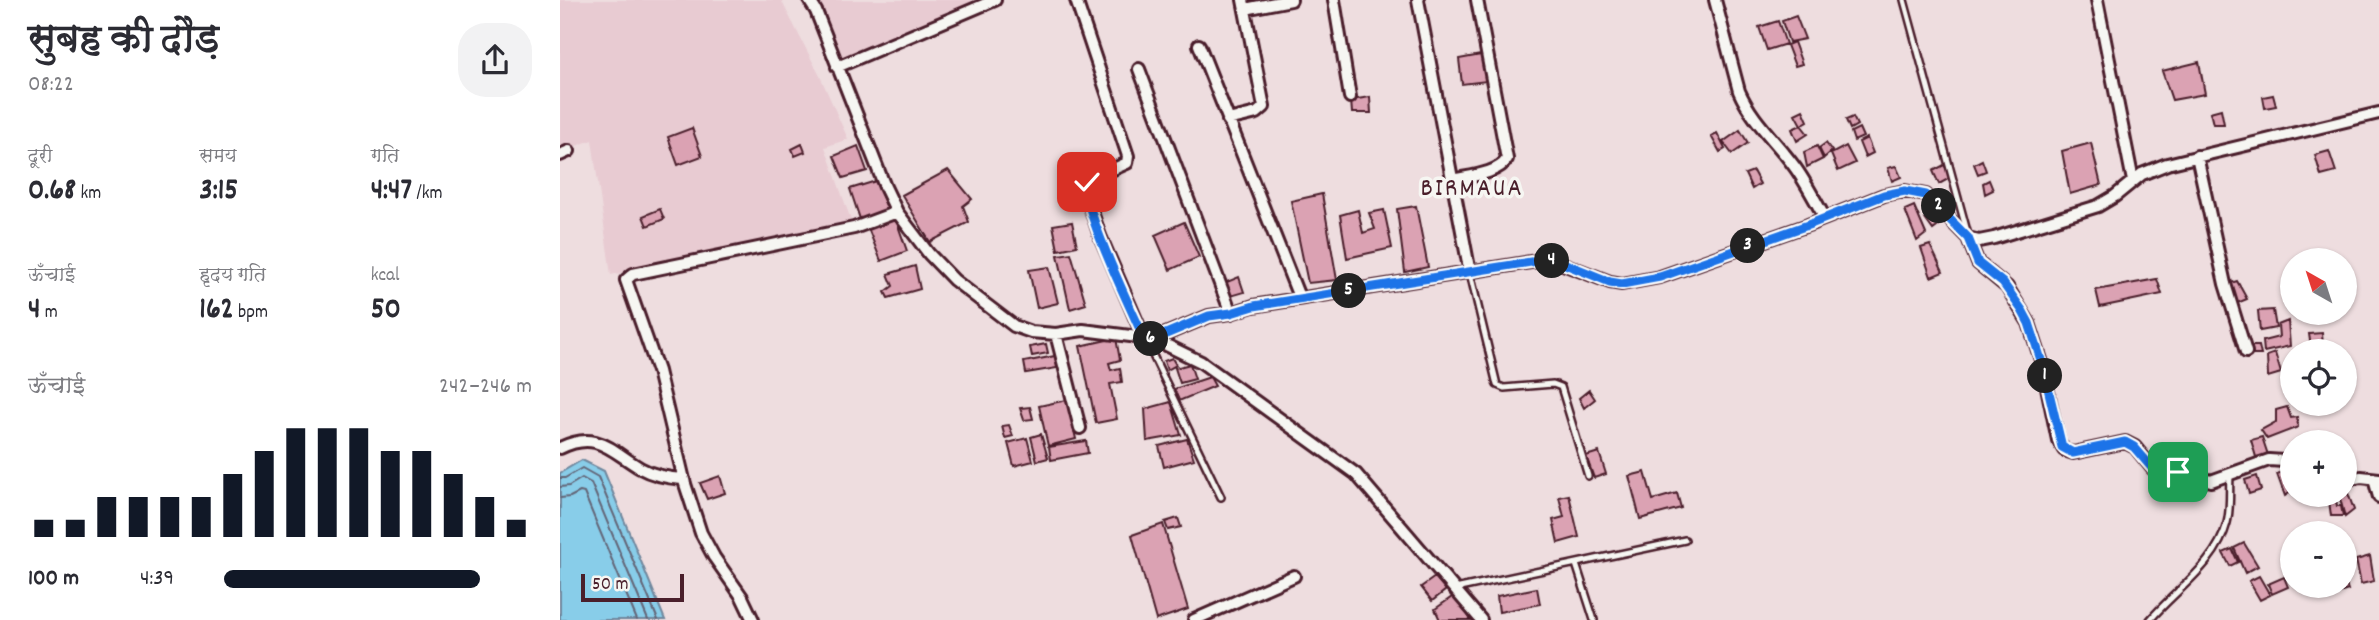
<!DOCTYPE html>
<html lang="hi">
<meta charset="utf-8">
<style>
:root{--surface:#fff;--page:#f2f2f3;--text:#2b2b33;--muted:#7c7c81;--accent:#111827}
body{margin:0;font-family:Dekko,"Playpen Sans Deva",sans-serif;background:var(--page);color:var(--text);height:100vh;display:flex;flex-direction:column;font-size:26px;white-space:nowrap}
*{box-sizing:border-box;margin:0}
p{font-size:23px;color:var(--muted)}
.icon{flex:none;width:38px;height:38px;fill:none;stroke:currentColor;stroke-width:2;stroke-linecap:round;stroke-linejoin:round}
.map{position:relative;flex:1;overflow:hidden}
.drawer{display:flex;flex-direction:column;background:var(--surface);width:560px}
.drawer>*{flex:none}
.needle{width:46px;rotate:321deg}
.tools{position:absolute;left:1720px;top:248px;display:grid;gap:14px}
.tools a{display:grid;place-items:center;width:77px;height:77px;border-radius:50%;background:var(--surface);box-shadow:0 2px 5px #0004;font-size:35px}
.scale{position:absolute;left:21px;bottom:18px;width:103px;box-sizing:border-box;padding-left:7px;border:4px solid #4a1f2b;border-top:0;font-size:19px;line-height:24px;white-space:nowrap;color:#4a1f2b;-webkit-text-stroke:5px #f6f6f2;paint-order:stroke}
.pin{position:absolute;display:grid;place-items:center;width:60px;height:60px;color:#fff;margin:-30px;border-radius:14px;box-shadow:0 4px 10px #0006}
.km{position:absolute;width:35px;height:35px;margin:-18px;border-radius:50%;background:#222;color:#fff;font-size:19px;line-height:35px;text-align:center}
.round{display:grid;place-items:center;flex:none;width:74px;height:74px;border-radius:28px;background:var(--page)}
.summary{display:flex;align-items:center;justify-content:space-between;height:119px;padding:0 28px}
h1{font-size:38px;font-weight:800;line-height:52px}
.figures{display:grid;grid-template-columns:repeat(3,1fr);gap:10px;height:119px;padding:7px 28px}
.figures div{display:grid;align-content:center}
.figures b{font-size:30px;font-weight:800}
.figures small{font-size:19px;font-weight:400}
.figures p{font-size:19px}
.chart{height:196px;padding:14px 28px}
.chart p{display:flex;justify-content:space-between}
.chart svg{width:100%;height:126px;margin-top:7px;stroke:var(--accent);stroke-width:6}
ul{padding:0 28px;list-style:none;font-size:23px}
li{display:grid;grid-template-columns:112px 84px 1fr;align-items:center;height:52px}
li i{height:18px;border-radius:9px;background:var(--accent)}
main{display:flex;flex:1;min-height:0}
.map>svg:first-child{display:block}
</style>
<main>
<section class="drawer">
<div class="summary"><div><h1>सुबह की दौड़</h1><p>08:22</p></div><a class="round"><svg class="icon" aria-label="share" viewBox="0 0 24 24"><path d="M12 15V3M7 8l5-5 5 5M5 13v7h14v-7"/></svg></a></div>
<div class="figures">
<div><p>दूरी</p><b>0.68<small> km</small></b></div>
<div><p>समय</p><b>3:15</b></div>
<div><p>गति</p><b>4:47<small> /km</small></b></div>
</div>
<div class="figures">
<div><p>ऊँचाई</p><b>4<small> m</small></b></div>
<div><p>हृदय गति</p><b>162<small> bpm</small></b></div>
<div><p>kcal</p><b>50</b></div>
</div>
<div class="chart"><p><span>ऊँचाई</span>242–246 m</p>
<svg viewBox="0 0 160 44" preserveAspectRatio="none"><path d="M5 44V38M15 44V38M25 44V30M35 44V30M45 44V30M55 44V30M65 44V22M75 44V14M85 44V6M95 44V6M105 44V6M115 44V14M125 44V14M135 44V22M145 44V30M155 44V38"/></svg>
</div>
<ul>
<li><b>100 m</b>4:39<i style="width:83%"></i></li>
</ul>
</section>
<div class="map">
<svg width="1819" height="620" viewBox="0 0 1819 620">
<rect width="100%" height="100%" fill="#eedddf"/>
<filter id="ink" filterUnits="userSpaceOnUse"><feTurbulence type="fractalNoise" baseFrequency=".0143" numOctaves="2"/><feDisplacementMap in="SourceGraphic" scale="14" xChannelSelector="R" yChannelSelector="G"/><feConvolveMatrix kernelMatrix="1 2 1 2 8 2 1 2 1" color-interpolation-filters="sRGB"/></filter>
<g filter="url(#ink)">
<path fill="#e8cbd2" d="M0 0H221L260 76 288 139 265 147 292 223 51 275 32 140 0 152Z
M252 0H420L283 62Z"/>
<path fill="#88cde9" stroke="#6f879d" stroke-width="2" d="M22 460 44 471 105 620H0V473Z"/>
<g fill="none" stroke-linecap="round" stroke-linejoin="round">
<path stroke="#636577" stroke-width="2" d="M0 478H5L22 468 38 477 98 620
M0 487 9 486 22 478 31 483 88 620
M0 498 10 497 20 492 24 493 77 620"/>
</g>
<path fill="#dba2b3" stroke="#4a1f2b" stroke-width="2" d="M1236 16 1245 39 1229 42 1222 21Z
M1218 21 1226 44 1207 50 1199 27Z
M1234 42 1242 64 1235 66 1227 45Z
M921 55 927 81 902 84 899 59Z
M1639 62 1645 94 1612 100 1602 71Z
M1713 95 1716 106 1705 108 1703 97Z
M810 97 811 113H792L791 100Z
M1661 109 1664 124H1653L1650 112Z
M1243 110 1248 121 1241 125 1235 114Z
M1293 117 1297 125 1290 129 1286 120Z
M1241 125 1248 134 1237 141 1232 129Z
M132 128 142 156 118 165 108 137Z
M1299 128 1303 137 1294 141 1291 132Z
M1180 130 1188 143 1172 154 1163 142Z
M1157 133 1165 149 1160 152 1151 136Z
M1307 138 1313 153 1305 157 1299 142Z
M1266 143 1272 151 1264 158 1259 148Z
M1531 143 1541 185 1510 194 1502 151Z
M242 144 245 152 235 156 232 149Z
M298 146 307 171 283 178 274 156Z
M1257 146 1263 159 1247 167 1244 152Z
M1286 146 1295 163 1278 171 1271 154Z
M1769 151 1776 172 1761 176 1755 155Z
M1422 160 1426 171 1418 174 1414 164Z
M1384 165 1392 177 1379 184 1373 171Z
M1336 166 1341 177 1332 181 1328 168Z
M388 170 412 199 403 206 409 222 370 242 342 195Z
M1193 171 1200 184 1192 189 1185 174Z
M1429 180 1433 190 1425 194 1423 183Z
M316 181 329 213 300 219 290 189Z
M762 194 777 280 748 283 731 201Z
M856 206 868 267 845 272 837 209Z
M1354 206 1366 234 1357 241 1345 210Z
M100 209 104 219 87 226 83 216Z
M798 210 803 233 815 229 809 213 824 210 832 248 787 258 780 215Z
M1375 215 1381 224 1373 230 1365 219Z
M335 217 347 251 321 261 308 228Z
M512 222 517 246 498 250 493 225Z
M624 222 639 257 610 270 595 235Z
M1370 245 1383 272 1371 277 1361 248Z
M511 253 526 304 510 309 498 255Z
M355 266 360 289 328 298 325 292 333 286 328 274Z
M489 267 498 303 477 308 469 270Z
M679 277 684 292 667 297 662 284Z
M1597 279 1602 294 1540 307 1536 290Z
M1677 281 1687 299 1675 304 1665 285Z
M1713 310 1716 328 1700 331 1698 311Z
M1728 321 1730 346 1704 352 1703 341 1719 337 1718 325Z
M1762 333 1763 346 1751 348 1749 334Z
M556 338 560 360 549 363 551 370 560 368 562 382 550 384 557 419 536 423 520 346Z
M486 344 488 353 472 356 470 347Z
M1690 346H1699L1701 355H1691Z
M1715 353 1721 373 1708 377 1707 356Z
M495 356 497 368 466 373 464 362Z
M612 358 616 365 607 370 604 361Z
M630 364 635 379 620 383 615 368Z
M650 377 655 386 619 401 614 389Z
M1029 390 1035 399 1024 408 1019 398Z
M507 400 516 439 488 446 479 406Z
M611 402 621 435 587 441 585 409Z
M470 407 473 419 464 420 460 408Z
M1727 407 1731 418 1737 417 1738 427 1707 439 1701 430 1716 422V410Z
M449 425 453 436 445 438 442 426Z
M481 434 488 458 477 461 471 437Z
M1702 437 1708 455 1696 457 1691 440Z
M467 438 473 461 454 466 448 443Z
M627 439 634 459 604 467 599 446Z
M526 441 528 453 491 460 489 447Z
M1039 452 1046 474 1034 478 1026 456Z
M1724 471 1732 487V491L1725 496 1717 474Z
M1085 472 1093 500 1117 493 1121 508 1080 519 1069 476Z
M160 476 165 493 147 499 140 483Z
M1697 476 1701 490 1689 494 1685 480Z
M1785 485 1794 510 1785 517 1779 495H1785Z
M1009 495 1019 537 998 543 993 520 1004 517 999 497Z
M1776 500 1777 506H1781L1783 516H1771L1769 501Z
M618 518 621 527 608 530 605 522Z
M603 524 628 609 596 620 572 535Z
M1684 543 1698 566 1685 573 1674 548Z
M1672 549 1678 562 1670 566 1663 553Z
M1810 556 1814 581 1801 584 1796 560Z
M1699 576 1710 595 1700 600 1689 581Z
M875 577 886 590 872 601 861 587Z
M1724 577 1728 587 1712 594 1708 584Z
M1785 581 1788 590 1770 596 1768 586H1785Z
M977 588 980 604 939 612 937 596Z
M895 595 911 620H880L875 609Z"/>
<g fill="none" stroke-linecap="round" stroke-linejoin="round">
<g stroke="#4a1f2b" stroke-width="10">
<path id="lane" d="M1344 0 1408 235
M910 273 937 385 944 388 993 384 1001 387 1028 476
M585 339 661 497
M1016 564 1034 620
M895 589 1125 540
M1590 620C1616 589 1656 565 1667 523 1671 508 1669 490 1670 475"/>
</g>
<g stroke="#4a1f2b" stroke-width="16">
<path id="street" d="M249 0 256 11 325 187 337 212 369 254 394 280 454 326 471 332 496 334 523 330 594 339 641 362 796 474 921 620
M516 0 568 156 567 163 531 179 525 187 527 197 540 236 584 338
M774 0 790 97
M858 0 910 273
M1155 0 1179 91C1192 121 1215 140 1234 166 1246 182 1255 201 1265 218
M1537 0 1573 181
M685 9 731 0
M639 45 739 297
M277 67 435 0
M579 69 671 313
M668 120 697 113 704 107 683 0
M0 155 9 151
M1637 156 1665 284 1686 352
M892 180C909 176 938 174 947 159L917 0
M1408 238 1418 263 1447 287 1469 323 1482 363 1498 440 1504 450 1513 453 1565 442 1575 447 1593 469 1618 472 1651 481 1709 460 1724 461 1732 469
M496 334 520 428
M594 339 649 316 671 313 693 306 977 261 998 262 1050 282 1062 284 1100 277 1248 225 1324 195 1345 191 1366 195 1408 238 1419 241 1434 238 1538 206 1555 196 1582 174 1607 164 1819 113
M0 448C37 430 50 450 80 468 94 476 108 478 123 479
M1814 479 1819 497
M1785 480 1801 477 1819 479
M193 620 182 597 154 557 141 533 125 484 98 371 66 280 73 274 294 228 337 212
M634 620 734 576"/>
</g>
<use href="#lane" stroke="#f6f6f2" stroke-width="5"/>
<use href="#street" stroke="#f6f6f2" stroke-width="10"/>
</g>
</g>
<g fill="none" stroke-linecap="round" stroke-linejoin="round" filter="url(#ink)">
<g stroke="#fff" stroke-width="14">
<path id="route" d="M527 182C519 203 573 313 584 338L594 339 649 316 671 313 694 306 977 261H998L1050 282 1062 284 1100 277 1248 225 1324 195 1345 191 1366 195 1408 238 1418 263 1443 283 1462 310 1469 323 1482 363 1502 447 1513 453 1565 442 1574 447 1593 469 1618 472"/>
</g>
<use href="#route" stroke="#1a73e8" stroke-width="9"/>
</g>
<g text-anchor="middle" stroke-width="7" stroke-linejoin="round" paint-order="stroke">
<g font-size="26" letter-spacing="2" fill="#4a1f2b" stroke="#f6f6f2">
<text x="912" y="195">BIRMAUA</text>
</g>
</g>
</svg>
<div class="tools">
<a><svg class="needle" viewBox="-14 -14 28 28"><path d="M0-13l5 13h-10z" fill="#e53935"/><path d="M0 13l5-13h-10z" fill="#7c7c81"/></svg></a>
<a><svg class="icon" aria-label="locate" viewBox="0 0 24 24"><circle cx="12" cy="12" r="6"/><path d="M12 2v4M12 18v4M2 12h4M18 12h4"/></svg></a>
<a>+</a>
<a>−</a>
</div>
<div class="scale">50 m</div>
<div class="pin" style="left:1618px;top:472px;background:#1e9e55"><svg class="icon" aria-label="arrive" viewBox="0 0 24 24"><path d="M6 21V4h12l-3 4 3 4H6"/></svg></div>
<div class="pin" style="left:527px;top:182px;background:#d93025"><svg class="icon" aria-label="check" viewBox="0 0 24 24"><path d="M5 12l5 5 9-10"/></svg></div>
<b class="km" style="left:1485px;top:376px">1</b>
<b class="km" style="left:1379px;top:206px">2</b>
<b class="km" style="left:1188px;top:246px">3</b>
<b class="km" style="left:992px;top:261px">4</b>
<b class="km" style="left:789px;top:291px">5</b>
<b class="km" style="left:591px;top:339px">6</b>
</div>
</main>
